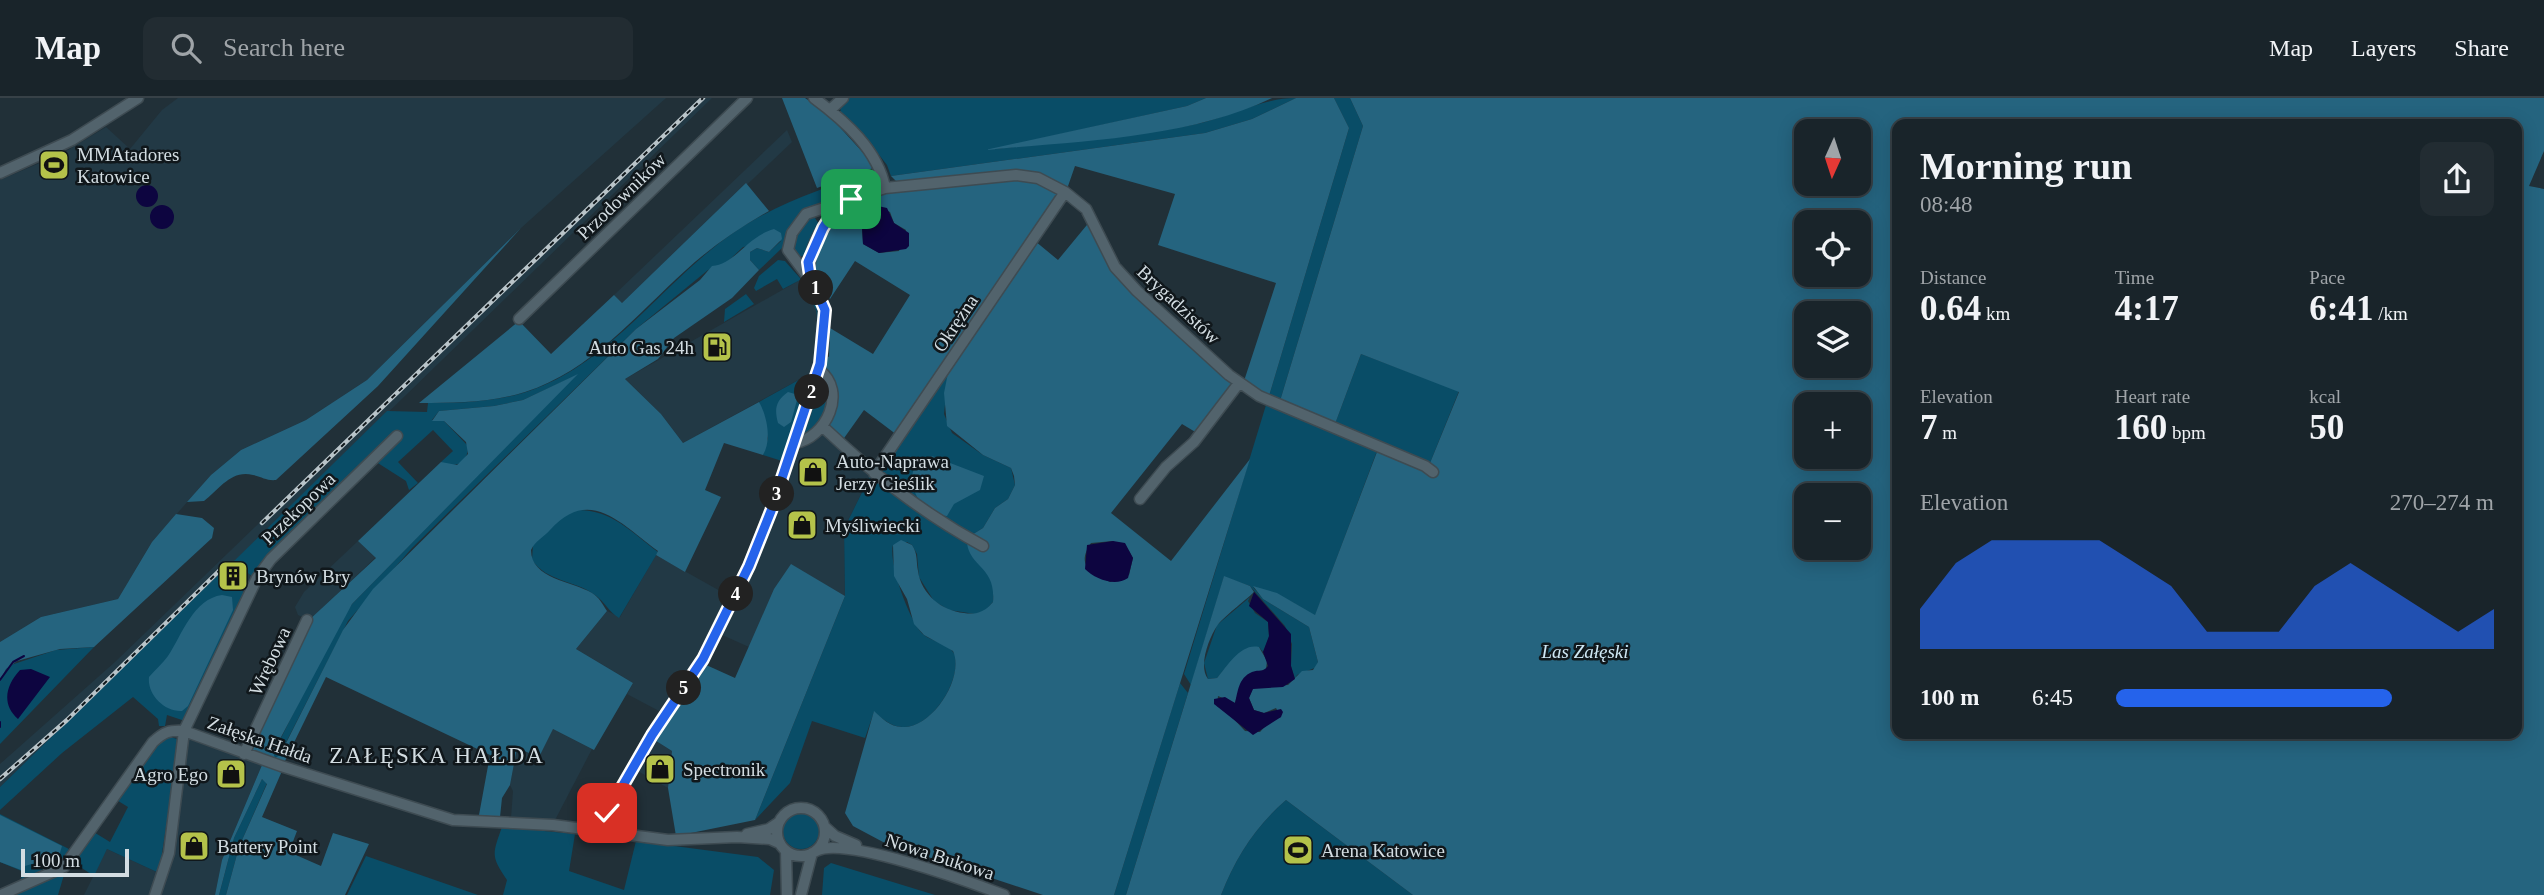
<!DOCTYPE html>
<meta charset="utf-8">
<style>
:root{--surface:#19242a;--page:#222c32;--text:#f1f3f6;--muted:#9fa4a8;--line:#374147;--accent:#2563eb}
body{margin:0;font-family:Georgia,serif;background:var(--page);color:var(--text);height:100vh;display:flex;flex-direction:column;font-size:26px;white-space:nowrap}
*{box-sizing:border-box;margin:0}
p{font-size:23px;color:var(--muted)}
.icon{flex:none;width:38px;height:38px;fill:none;stroke:currentColor;stroke-width:2;stroke-linecap:round;stroke-linejoin:round}
.map{position:relative;flex:1;overflow:hidden}
.panel{position:absolute;left:1892px;top:21px;width:630px;height:620px;display:flex;flex-direction:column;background:var(--surface);border-radius:14px;box-shadow:0 4px 18px #0003,0 0 0 2px var(--line)}
.panel>*{flex:none}
.needle{width:46px;rotate:183deg}
.controls{position:absolute;left:1794px;top:21px;display:grid;gap:14px}
.controls a{display:grid;place-items:center;width:77px;height:77px;border-radius:14px;background:var(--surface);box-shadow:0 4px 18px #0003,0 0 0 2px var(--line);font-size:35px}
.scale{position:absolute;left:21px;bottom:18px;width:108px;box-sizing:border-box;padding-left:7px;border:4px solid #d3dde2;border-top:0;font-size:19px;line-height:24px;white-space:nowrap;color:#d3dde2;-webkit-text-stroke:5px #10171b;paint-order:stroke}
.pin{position:absolute;display:grid;place-items:center;width:60px;height:60px;color:#fff;margin:-30px;border-radius:14px;box-shadow:0 4px 10px #0006}
.km{position:absolute;width:35px;height:35px;margin:-18px;border-radius:50%;background:#222;color:#fff;font-size:19px;line-height:35px;text-align:center}
.round{display:grid;place-items:center;flex:none;width:74px;height:74px;border-radius:14px;background:var(--page)}
.headline{display:flex;align-items:center;justify-content:space-between;height:119px;padding:0 28px}
h1{font-size:38px;font-weight:800;line-height:52px}
.metrics{display:grid;grid-template-columns:repeat(3,1fr);gap:10px;height:119px;padding:7px 28px}
.metrics div{display:grid;align-content:center}
.metrics b{font-size:35px;font-weight:800}
.metrics small{font-size:19px;font-weight:400}
.metrics p{font-size:19px}
.chart{height:196px;padding:14px 28px}
.chart p{display:flex;justify-content:space-between}
.chart svg{width:100%;height:126px;margin-top:7px;fill:var(--accent);opacity:.7}
ul{padding:0 28px;list-style:none;font-size:23px}
li{display:grid;grid-template-columns:112px 84px 1fr;align-items:center;height:52px}
li i{height:18px;border-radius:9px;background:var(--accent)}
header{display:flex;align-items:center;gap:42px;box-sizing:border-box;height:98px;padding:0 35px;background:var(--surface);border-bottom:2px solid var(--line)}
header strong{font-size:33px}
nav{display:flex;gap:38px;margin-inline-start:auto;font-size:24px}
.search{width:490px;height:63px;background:var(--page);display:flex;align-items:center;gap:18px;box-sizing:border-box;padding:0 24px;border-radius:14px;color:var(--muted);font-size:26px}
.map>svg:first-child{display:block}
</style>
<header>
<strong>Map</strong>
<div class="search"><svg class="icon" aria-label="search" viewBox="0 0 24 24"><circle cx="10" cy="10" r="6"/><path d="M15 15l6 6"/></svg>Search here</div>
<nav><a>Map</a><a>Layers</a><a>Share</a></nav>
</header>
<div class="map">
<svg width="2544" height="797" viewBox="0 0 2544 797">
<rect width="100%" height="100%" fill="#213038"/>
<path fill="#223945" d="M178 0H666L521 130 367 282 306 322 241 352 211 377 152 444 118 501 41 519 0 544V82L63 55 106 29 130 51 162 12Z
M700 0H712L234 464 253 479 246 496 220 476 0 689V666L115 564Z
M787 32 792 44 622 205 614 197Z
M800 182 816 212 818 227 813 274 683 345 661 316 625 281Z
M822 332 871 376 844 431 845 498 791 467 749 549 720 536 754 473 796 355Z
M358 443 376 459 315 517 307 521 298 517 295 509 304 494Z
M656 457 729 498 689 572 659 613 627 596 633 585 576 551 607 513 620 519Z
M553 631 592 651 554 724 511 720 513 693 510 687 517 649Z
M189 641 262 667 222 762 215 797H158L172 759 183 660Z
M653 641 672 653 668 690 636 672Z
M107 751 159 775 150 797H84Z"/>
<path fill="#094d67" d="M847 0H1206L1187 8 994 51C1060 44 1127 40 1192 27 1228 20 1260 0 1296 0L1252 21 1205 35 891 78 887 67 869 44 841 16 840 7Z
M1334 0H1350L1363 28 1280 303 1269 298 1349 30Z
M874 71 877 82 872 89 809 110 798 117 782 150 759 172 750 162V154L757 150 769 154 781 143 743 149 724 167 708 172 636 231 412 450 348 523 278 660 272 658 335 532 352 506 575 278 523 302 494 308 439 313 432 322 444 323 468 348C469 364 454 372 441 364L453 353 433 332 398 364 418 385 409 392 406 383 370 360 261 464 253 479 233 464 387 313 427 314 428 305C460 305 491 304 523 295 609 269 662 184 733 135 780 103 823 92 874 71Z
M808 120H815L819 126 807 155 799 160 791 152 797 134Z
M778 162 785 163C803 184 820 198 818 227L816 212 800 182 783 191 777 181 756 193 754 190 759 178Z
M746 196 754 206 724 224 725 211Z
M1361 256 1459 293 1430 365 1335 326Z
M949 270 944 316 952 335 983 357 1011 370 1015 387 1008 401 995 410 983 430 970 438 972 458 988 475 994 490 993 504 985 513 975 516 949 512 934 503 919 479 917 456 912 447 907 444 893 447C888 464 910 526 924 537 935 545 949 545 955 557 961 584 931 631 902 629 891 629 882 620 874 614L865 640 812 623 790 685 755 722 845 498 844 431 871 376Z
M813 274 782 363 763 357 768 340 759 304Z
M821 281C841 299 821 323 807 339L801 338Z
M1266 307 1377 353 1315 518 1292 504 1253 489 1263 501 1309 529 1318 564 1317 569 1297 577 1295 581 1291 568 1292 546 1285 528 1250 488 1224 479 1191 587 1184 576Z
M573 412C611 410 630 433 658 454L619 520C608 513 605 504 595 497 575 482 547 484 532 462L533 446 558 422Z
M220 475 246 496 185 623 167 617 165 628H159L158 621 133 599 62 655 0 712V689Z
M1250 499 1248 503 1255 515 1268 524 1269 539 1263 554 1259 549 1229 566 1217 580 1208 581 1204 565 1217 527Z
M94 549 0 646V583L8 568 56 552Z
M1180 585 1188 595 1126 797H1114Z
M170 639 177 641 178 650 159 775 107 751 94 778 71 763 92 733 110 744 128 709 115 701 155 647Z
M262 681 267 685 239 749 226 797H219L234 740Z
M1286 702 1413 797H1221C1236 759 1255 729 1286 702Z
M783 733a18 18 0 1 1 36 0a18 18 0 1 1-36 0Z
M0 716 69 751 60 765 20 783 24 774 0 764Z
M502 729 575 736 569 773 624 792 636 743 758 759 774 772 770 797H503L507 782C491 758 492 757 502 729Z
M366 758 478 797H347Z
M831 765 935 797H822L824 770Z
M66 770 58 797H5Z"/>
<path fill="#25647f" fill-rule="evenodd" d="M782 0H805L826 14 876 69 817 90Z
M1206 0H1272C1187 41 1077 43 985 52L1187 8Z
M1296 0H1334L1349 30 1269 298 1244 283 1276 185 1158 147 1175 96 1075 68 1067 91 1044 78 898 85 891 78 1205 35 1252 21Z
M1350 0H2544V53L2529 88 2544 91V797H1413L1286 702C1255 729 1236 759 1221 797H1126L1224 478 1250 488 1254 494C1245 503 1223 519 1217 528 1209 540 1198 568 1208 581L1217 580C1228 567 1241 545 1259 549L1267 563 1266 571C1247 580 1241 585 1235 605L1218 598 1217 608 1229 616 1245 633 1260 634 1269 624 1281 619 1276 610 1264 615 1254 612 1249 600 1253 590 1288 587 1302 573 1313 572 1318 564 1309 529 1263 501 1253 488 1277 495 1315 517 1380 346 1430 365 1459 294 1361 256 1335 326 1280 303 1363 28ZM1897 26H2516V635H1897ZM1806 33H1858V86H1806ZM1806 124H1858V177H1806ZM1806 215H1858V268H1806ZM1806 306H1858V359H1806ZM1806 397H1858V450H1806Z
M1010 81 1033 82 1058 95V99L897 337 864 312 842 343 829 330 837 291 822 267 824 257 829 259 830 230 873 256 910 197 855 163 830 201 816 177 814 164 838 116 847 107 893 93ZM877 108 890 114 894 125 906 132 899 153 879 155 863 146 862 129Z
M746 85 769 113C739 130 711 149 686 172 636 217 591 273 525 294 490 305 455 305 419 305L519 223 551 256 614 197 622 205Z
M1091 122 1133 194 1235 286 1197 335 1182 326 1111 415 1171 463 1250 361 1114 797H1043L883 744 853 728 845 715 874 613C882 620 890 629 902 629 932 631 965 579 953 553L924 537 914 526 907 501 894 478 893 447 901 442 912 447C918 456 916 463 918 473 921 496 942 513 964 515 976 517 985 514 993 504 996 468 970 470 967 445L970 438 983 430 995 410 1008 401 1015 387 1014 378 1011 370 983 357 947 328 944 295 949 270 1035 143 1058 162ZM1113 443 1129 453 1133 460 1129 477 1110 484C1090 475 1076 467 1091 445Z
M521 130 378 288 276 382C267 383 262 379 253 377 232 371 219 391 204 403L187 404 211 377 241 352 306 322 367 282Z
M774 131 781 135 782 141 769 154 757 150 750 154V162L759 172 732 200 674 240 658 261 625 281 661 316 683 345 759 304C767 318 772 342 763 357L724 345 705 392 721 399 685 474 656 457 658 453C622 427 590 387 550 432 544 439 535 443 531 452 531 481 572 483 592 495 599 499 603 507 607 513L576 551 633 585 594 652 553 631 539 659 517 650 510 687 502 700 500 719 479 717 490 657 326 579 284 665 247 652 308 523 376 460 358 443 441 364 457 367 468 356 466 344 444 323H432L439 313 494 308 523 302 578 276 352 506 273 654 275 660 280 657 343 532 373 491 636 231 700 182 712 168C736 166 746 139 774 131Z
M788 294 795 296 797 302 791 324 784 329 778 325C774 310 776 303 788 294Z
M932 358 984 378 980 392 954 406 947 418C915 418 895 365 932 358Z
M176 416 202 420 214 430 212 440 94 549 60 551 17 563 6 571 0 583V544L41 519 118 501 152 444Z
M791 466 845 498 755 722 676 738 668 690 672 653 653 641 704 566 735 580 774 491Z
M222 497 232 499 233 512 188 608 182 613C164 614 147 596 149 579 155 572 163 565 168 558 182 537 193 501 222 497Z
M262 667 282 673 262 719 297 733 289 754 321 768 333 735 369 746 345 797H226L239 749 267 686 262 681 234 740 219 797H215L222 762Z
M0 717 62 748 59 758 25 768 21 772 0 764Z"/>
<path fill="#0d0540" d="M136 98a11 11 0 1 1 22 0a11 11 0 1 1-22 0Z
M150 119a12 12 0 1 1 24 0a12 12 0 1 1-24 0Z
M878 108 887 110 894 125 909 135V148L906 151 879 155 863 146 862 129Z
M1113 443 1125 445 1133 460 1128 480C1115 489 1095 481 1085 471L1087 447Z
M1254 494 1291 536V568L1295 581 1283 589 1253 591 1249 600 1254 612 1264 615 1281 611 1283 614 1281 619 1253 637 1214 606V601L1225 599 1235 605C1238 594 1238 580 1252 574 1260 571 1262 575 1268 568L1263 554 1269 538 1268 524 1249 508Z
M31 571 50 579 18 621C1 606 6 587 20 572Z"/>
<g fill="none" stroke-linecap="round" stroke-linejoin="round">
<path stroke="#0d0540" stroke-width="2" d="M0 582 13 564 24 558
M0 624V629"/>
<g stroke="#3e4b52" stroke-width="13">
<path id="minor" d="M814 0C845 23 878 52 885 90
M830 12 843 0
M0 75 72 42 138 0
M812 184C802 157 823 127 839 105
M519 221 747 0
M822 328C872 375 922 415 983 448
M795 345C826 340 848 293 819 272
M874 375 1065 94
M1140 401 1166 369 1194 344 1239 285
M244 656 307 522
M777 734a24 24 0 1 1 48 0a24 24 0 1 1-48 0Z
M825 729 835 738 856 747
M605 733 603 726 607 715 652 637 701 565 744 480 771 413 815 285 822 254 825 212 817 191 788 152 792 135 806 116 885 90 1016 77 1038 80 1065 94 1086 111 1115 169 1137 193 1229 277 1259 298 1425 368 1433 374
M747 736 769 731 778 725
M786 753 787 797
M816 753C845 738 970 784 1004 797
M1 797 64 769 153 644C164 634 169 632 184 633L281 668 453 722 553 727 668 742 737 739 770 741 779 745
M155 797 169 755 184 633 257 480 271 461 397 338
M801 797 812 755"/>
</g>
<use href="#minor" stroke="#52636c" stroke-width="10"/>
<g stroke="#b9c4c9" stroke-width="4.5">
<path id="rail" d="M262 425 703 0
M0 681 67 622 220 472"/>
</g>
<use href="#rail" stroke="#10171b" stroke-width="2" stroke-dasharray="5" stroke-linecap="butt"/>
</g>
<g fill="none" stroke-linecap="round" stroke-linejoin="round">
<g stroke="#fff" stroke-width="14">
<path id="route" d="M607 715 652 637 703 561 749 468 771 413 820 266 825 212 810 178 808 164 823 130 839 105 851 101"/>
</g>
<use href="#route" stroke="#2563eb" stroke-width="9"/>
</g>
<defs>
<g id="stadium-square" transform="scale(1.575)"><rect x="-9" y="-9" width="18" height="18" rx="4" fill="#b4c24a" stroke="#10171b"/><path d="M0-5a6.5 5 0 1 0 0 10a6.5 5 0 1 0 0-10ZM-3.5-1.8h7v3.6h-7Z" fill="#111"/></g>
<g id="fuel-square" transform="scale(1.575)"><rect x="-9" y="-9" width="18" height="18" rx="4" fill="#b4c24a" stroke="#10171b"/><path d="M-5.5-6h7V0h2V4h1.3V-2.5L3-4.5l.8-.8L6-3V5H2.5V1h-1V6h-7ZM-4.2-4.7v3.2H.2V-4.7Z" fill="#111"/></g>
<g id="shop-square" transform="scale(1.575)"><rect x="-9" y="-9" width="18" height="18" rx="4" fill="#b4c24a" stroke="#10171b"/><path d="M-5-2.5h2.3a2.7 3.5 0 0 1 5.4 0H5L5.5 6h-11ZM-1.5-2.5h3a1.5 2.3 0 0 0-3 0Z" fill="#111"/></g>
<g id="building-square" transform="scale(1.575)"><rect x="-9" y="-9" width="18" height="18" rx="4" fill="#b4c24a" stroke="#10171b"/><path d="M-4-6H4V6H1V3H-1V6H-4ZM-2.5-4.3h1.7v1.8h-1.7ZM.8-4.3h1.7v1.8H.8ZM-2.5-1h1.7V.8h-1.7ZM.8-1h1.7V.8H.8Z" fill="#111"/></g>
</defs>
<g fill-rule="evenodd">
<use href="#stadium-square" x="54" y="67"/>
<use href="#fuel-square" x="717" y="249"/>
<use href="#shop-square" x="813" y="374"/>
<use href="#shop-square" x="802" y="427"/>
<use href="#building-square" x="233" y="478"/>
<use href="#shop-square" x="660" y="671"/>
<use href="#shop-square" x="231" y="676"/>
<use href="#shop-square" x="194" y="748"/>
<use href="#stadium-square" x="1298" y="752"/>
</g>
<g text-anchor="middle" stroke-width="5" stroke-linejoin="round" paint-order="stroke">
<g font-size="19" fill="#d3dde2" stroke="#10171b" text-anchor="start">
<text x="77" y="63">MMAtadores<tspan x="77" dy="22">Katowice</tspan></text>
<text x="694" y="256" text-anchor="end">Auto Gas 24h</text>
<text x="836" y="370">Auto-Naprawa<tspan x="836" dy="22">Jerzy Cieślik</tspan></text>
<text x="825" y="434">Myśliwiecki</text>
<text x="256" y="485">Brynów Bry</text>
<text x="683" y="678">Spectronik</text>
<text x="208" y="683" text-anchor="end">Agro Ego</text>
<text x="217" y="755">Battery Point</text>
<text x="1321" y="759">Arena Katowice</text>
</g>
<g font-size="19" fill="#d3dde2" stroke="#10171b">
<text transform="translate(621 98) rotate(-44)" y="7">Przodowników</text>
<text transform="translate(1179 206) rotate(43)" y="7">Brygadzistów</text>
<text transform="translate(955 225) rotate(-56)" y="7">Okrężna</text>
<text transform="translate(298 410) rotate(-44)" y="7">Przekopowa</text>
<text transform="translate(269 563) rotate(-65)" y="7">Wrębowa</text>
<text transform="translate(260 641) rotate(19)" y="7">Załęska Hałda</text>
<text transform="translate(940 758) rotate(18)" y="7">Nowa Bukowa</text>
</g>
<g font-size="19" font-style="italic" fill="#cfe8f5" stroke="#10171b">
<text x="1585" y="560">Las Załęski</text>
</g>
<g font-size="23" letter-spacing="2" fill="#d3dde2" stroke="#10171b">
<text x="437" y="665">ZAŁĘSKA HAŁDA</text>
</g>
</g>
</svg>
<div class="controls">
<a><svg class="needle" viewBox="-14 -14 28 28"><path d="M0-13l5 13h-10z" fill="#e53935"/><path d="M0 13l5-13h-10z" fill="#9fa4a8"/></svg></a>
<a><svg class="icon" aria-label="locate" viewBox="0 0 24 24"><circle cx="12" cy="12" r="6"/><path d="M12 2v4M12 18v4M2 12h4M18 12h4"/></svg></a>
<a><svg class="icon" aria-label="layers" viewBox="0 0 24 24"><path d="M12 4l9 5-9 5-9-5zM3 14l9 5 9-5"/></svg></a>
<a>+</a>
<a>−</a>
</div>
<div class="scale">100 m</div>
<div class="pin" style="left:851px;top:101px;background:#1e9e55"><svg class="icon" aria-label="arrive" viewBox="0 0 24 24"><path d="M6 21V4h12l-3 4 3 4H6"/></svg></div>
<div class="pin" style="left:607px;top:715px;background:#d93025"><svg class="icon" aria-label="check" viewBox="0 0 24 24"><path d="M5 12l5 5 9-10"/></svg></div>
<b class="km" style="left:816px;top:190px">1</b>
<b class="km" style="left:812px;top:294px">2</b>
<b class="km" style="left:777px;top:396px">3</b>
<b class="km" style="left:736px;top:496px">4</b>
<b class="km" style="left:684px;top:590px">5</b>
<section class="panel">
<div class="headline"><div><h1>Morning run</h1><p>08:48</p></div><a class="round"><svg class="icon" aria-label="share" viewBox="0 0 24 24"><path d="M12 15V3M7 8l5-5 5 5M5 13v7h14v-7"/></svg></a></div>
<div class="metrics">
<div><p>Distance</p><b>0.64<small> km</small></b></div>
<div><p>Time</p><b>4:17</b></div>
<div><p>Pace</p><b>6:41<small> /km</small></b></div>
</div>
<div class="metrics">
<div><p>Elevation</p><b>7<small> m</small></b></div>
<div><p>Heart rate</p><b>160<small> bpm</small></b></div>
<div><p>kcal</p><b>50</b></div>
</div>
<div class="chart"><p><span>Elevation</span>270–274 m</p>
<svg viewBox="0 0 160 44" preserveAspectRatio="none"><path d="M0 44V30L10 14L20 6L30 6L40 6L50 6L60 14L70 22L80 38L90 38L100 38L110 22L120 14L130 22L140 30L150 38L160 30V44z"/></svg>
</div>
<ul>
<li><b>100 m</b>6:45<i style="width:73%"></i></li>
</ul>
</section>
</div>
